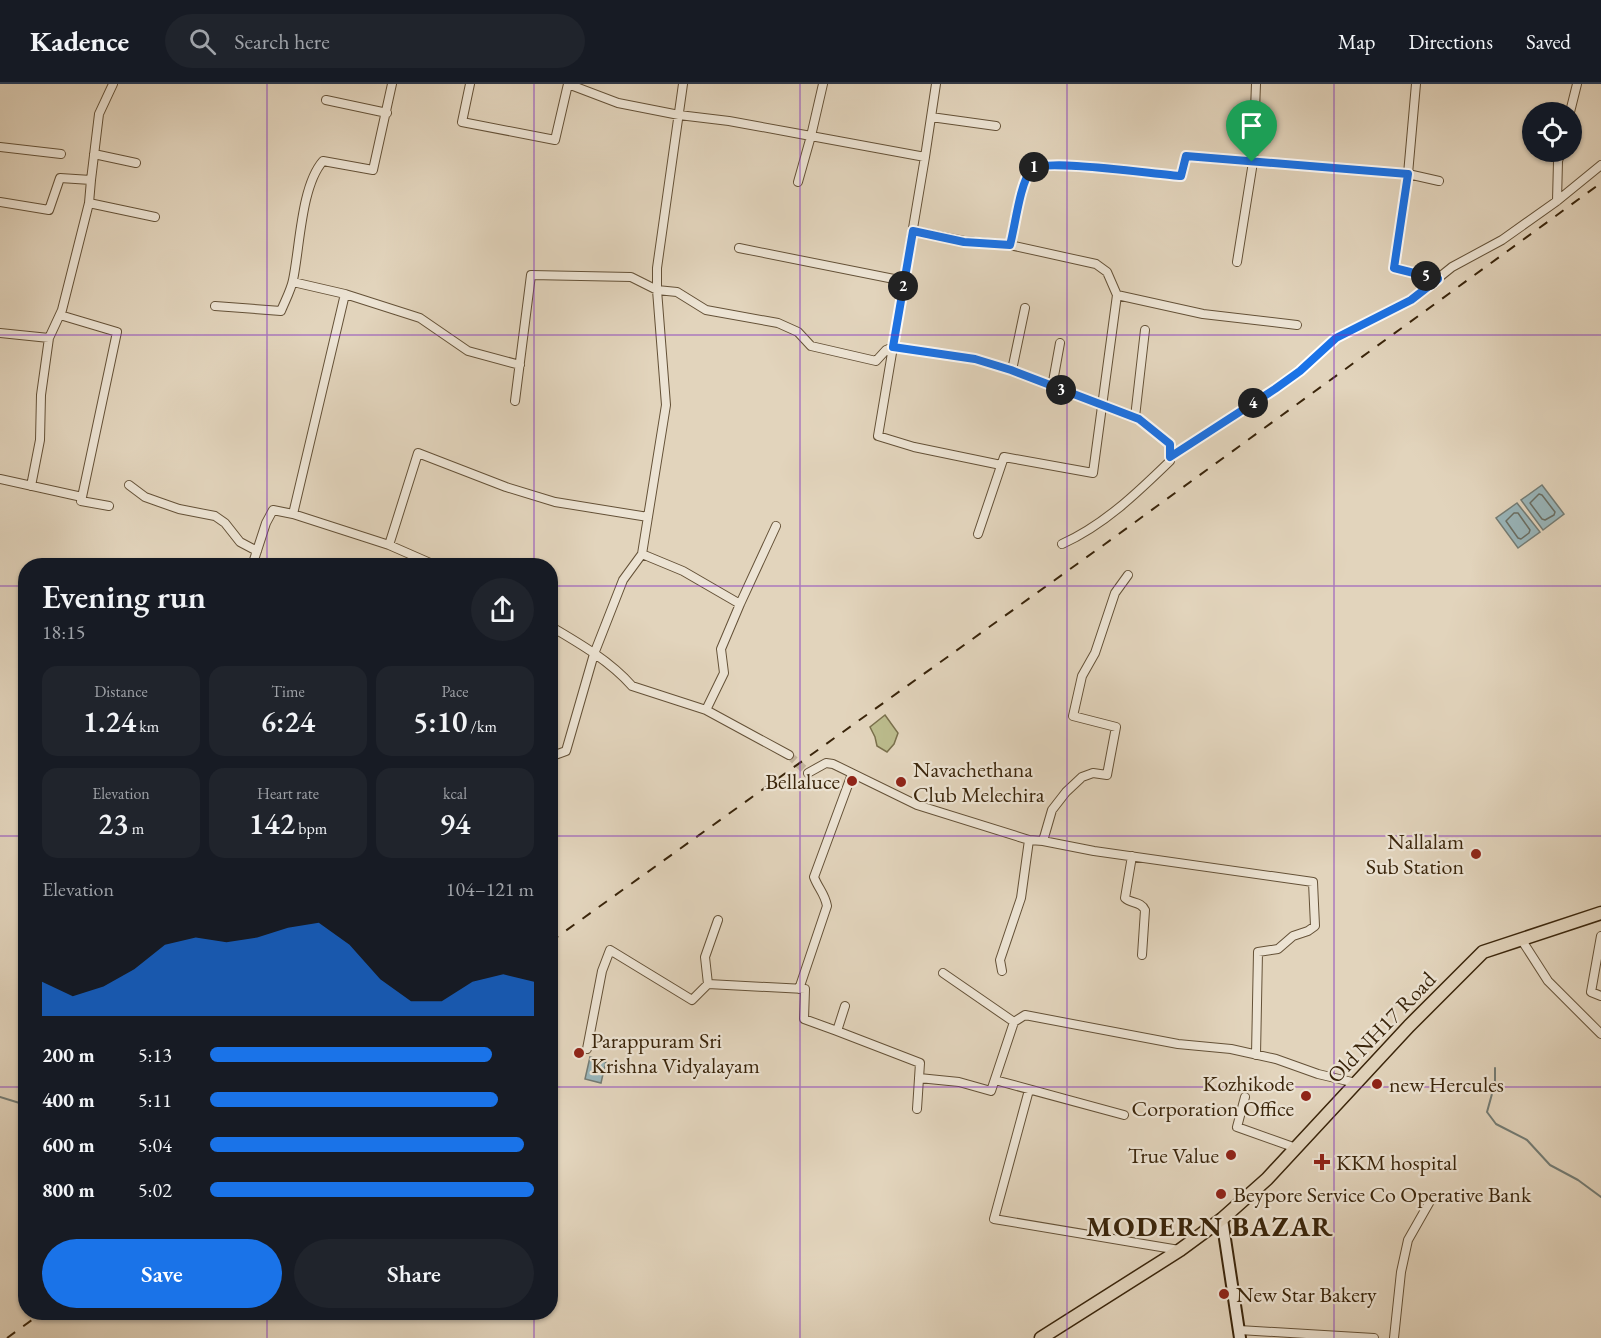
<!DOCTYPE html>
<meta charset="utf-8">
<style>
:root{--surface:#171b24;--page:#20242c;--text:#f1f3f6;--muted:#9ea1a6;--line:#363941;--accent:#1a73e8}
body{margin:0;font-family:"EB Garamond",serif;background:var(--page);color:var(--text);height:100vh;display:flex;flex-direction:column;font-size:22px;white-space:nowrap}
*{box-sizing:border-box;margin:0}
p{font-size:20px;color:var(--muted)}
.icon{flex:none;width:33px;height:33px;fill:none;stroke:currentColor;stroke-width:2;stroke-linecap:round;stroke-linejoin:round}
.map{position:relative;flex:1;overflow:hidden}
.drawer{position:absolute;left:18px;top:474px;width:540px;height:762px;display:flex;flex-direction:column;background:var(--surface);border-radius:24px;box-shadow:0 2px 4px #0004}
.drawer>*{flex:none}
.controls{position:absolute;left:1522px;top:18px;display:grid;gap:12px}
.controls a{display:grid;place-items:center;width:60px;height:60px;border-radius:50%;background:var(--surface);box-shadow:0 2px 4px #0004;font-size:30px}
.pin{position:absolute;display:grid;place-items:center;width:51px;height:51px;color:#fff;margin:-62px -26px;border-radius:50% 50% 50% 0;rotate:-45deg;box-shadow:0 0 6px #0007}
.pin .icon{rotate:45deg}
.km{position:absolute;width:30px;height:30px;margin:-15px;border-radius:50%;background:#222;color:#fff;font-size:16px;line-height:30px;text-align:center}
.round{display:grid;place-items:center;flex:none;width:63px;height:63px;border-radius:32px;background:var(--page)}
.headline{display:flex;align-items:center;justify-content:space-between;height:102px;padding:0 24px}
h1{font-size:33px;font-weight:600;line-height:45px}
.metrics{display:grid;grid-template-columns:repeat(3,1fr);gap:9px;height:102px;padding:6px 24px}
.metrics div{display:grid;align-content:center;border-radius:15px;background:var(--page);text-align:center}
.metrics b{font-size:30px;font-weight:600}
.metrics small{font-size:16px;font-weight:400}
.metrics p{font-size:16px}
.chart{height:168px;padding:12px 24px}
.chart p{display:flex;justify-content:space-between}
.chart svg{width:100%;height:108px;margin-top:6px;fill:var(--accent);opacity:.7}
.primary-button{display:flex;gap:12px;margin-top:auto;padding:12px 24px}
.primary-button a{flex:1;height:69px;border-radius:36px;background:var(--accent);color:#fff;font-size:24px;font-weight:600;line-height:69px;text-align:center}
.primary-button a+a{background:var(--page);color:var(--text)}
ul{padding:0 24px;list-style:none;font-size:20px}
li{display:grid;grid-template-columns:96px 72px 1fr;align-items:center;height:45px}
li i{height:15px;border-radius:8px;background:var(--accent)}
header{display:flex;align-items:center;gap:36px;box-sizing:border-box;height:84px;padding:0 30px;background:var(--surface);border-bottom:2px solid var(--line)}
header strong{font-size:28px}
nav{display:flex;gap:33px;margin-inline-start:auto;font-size:21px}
.search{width:420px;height:54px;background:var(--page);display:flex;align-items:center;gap:15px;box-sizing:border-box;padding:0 21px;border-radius:33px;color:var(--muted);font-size:22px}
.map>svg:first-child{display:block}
</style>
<header>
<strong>Kadence</strong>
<div class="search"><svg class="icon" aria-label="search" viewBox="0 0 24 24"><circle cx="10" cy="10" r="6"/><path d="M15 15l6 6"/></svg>Search here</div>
<nav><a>Map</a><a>Directions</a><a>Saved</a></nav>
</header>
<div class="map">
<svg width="1601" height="1254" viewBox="0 0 1601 1254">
<rect width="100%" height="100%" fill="#e2d4bc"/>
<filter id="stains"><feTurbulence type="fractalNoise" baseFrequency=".00333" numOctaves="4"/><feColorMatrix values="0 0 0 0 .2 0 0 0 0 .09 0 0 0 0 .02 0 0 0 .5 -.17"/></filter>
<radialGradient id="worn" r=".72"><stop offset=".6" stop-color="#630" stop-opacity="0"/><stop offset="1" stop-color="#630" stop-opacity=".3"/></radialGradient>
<path fill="#bbbb8c" stroke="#7a704c" stroke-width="1.5" d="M885 631 898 649 894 660 887 668 877 662 875 653 870 643Z"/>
<path fill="#99b6bb" stroke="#737c75" stroke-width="1.5" d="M1542 401 1564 430 1543 446 1521 416Z
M1517 419 1540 448 1518 464 1496 434Z
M590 973 606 977 601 999 585 995Z"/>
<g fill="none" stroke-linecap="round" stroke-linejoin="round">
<path stroke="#6a6e63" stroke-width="1.5" d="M1539 410 1542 411 1555 428 1554 431 1545 436 1542 435 1530 419Z
M1514 429H1518L1530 446 1529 449 1521 455 1518 454 1506 437Z"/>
<path stroke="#737c75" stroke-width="2" d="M1495 984V999L1487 1028 1496 1040 1527 1056 1550 1081 1578 1096 1601 1113
M0 1013 26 1021"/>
<path stroke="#c0b199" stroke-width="8" stroke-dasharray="8 4" stroke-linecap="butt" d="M789 671 808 689"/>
<g stroke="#645137" stroke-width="10">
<path id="minor" d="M470 0 462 38 555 56 568 0
M568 0 618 19 679 31 729 37 811 52 798 98
M823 0 811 52 925 73 936 0
M1416 0 1408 90 1394 184 1438 194
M326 16 387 29
M1570 28 1577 0
M931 33 996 42
M0 63 61 70
M94 70 136 79
M925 73 878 352 914 363 1001 381
M1557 117 1558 77 1561 68
M0 118 49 126 60 94 91 96 99 30 113 0
M89 119 155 133
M913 147 964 157 1010 161 1096 180 1107 188 1117 211 1093 389 1004 373 978 450
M1010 161C1014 143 1020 99 1031 86 1041 73 1158 91 1181 92L1186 72 1408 90 1439 97
M739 164 904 197
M1237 178 1253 78 1256 0
M293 198 345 210 420 234 468 267 520 281
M1117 211 1203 230 1297 241
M215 222 281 227C285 217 291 206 293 196 300 163 301 102 323 77L373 86 392 0
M60 231 117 248 82 413
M0 249 49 254
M1012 286 1025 224
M1052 303 1060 259
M515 317 531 191 631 193 657 206 677 208 706 226 778 239 798 248 811 262 876 277 886 266 893 263 975 275 1012 286 1139 335 1170 360V377C1137 409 1104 441 1062 460
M1135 333 1145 246
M1170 373 1275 305 1300 287 1336 254 1411 216 1452 183 1502 156 1557 117 1601 81
M0 395 82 413 81 417 109 422
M129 401 145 413 159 418 179 425 215 432 225 439 240 458 257 467
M31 402 40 356 41 311 49 254 62 226 89 119 91 96
M293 430 345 210
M389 461 418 369 506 403 555 418 648 433
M642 470 683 487 740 520 721 565 724 589 706 626 789 671
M252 482 266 439 273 426 293 430 389 461 437 482
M740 520 776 442
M550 542C579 559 610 577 632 602L706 626
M550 670 555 671 566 667 594 570 623 496 642 470 666 321 657 206V184L683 0
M808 689 826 679 833 680 917 721 1029 756 1043 757 1052 726 1066 708 1082 693 1093 689 1107 691 1116 643 1073 632 1082 592 1095 569 1115 509 1128 491
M1043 757 1094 767 1313 798 1315 842 1308 847 1293 852 1278 865 1258 868 1256 971
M1132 772 1125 814C1131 820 1141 817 1145 826L1142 871
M1601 852 1591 908 1601 912
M1521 855 1548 897 1601 950
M1002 887 1000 876 1021 814 1029 756
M943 889 1014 938 1025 931 1178 960 1231 965 1276 975 1318 990 1356 999
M708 900 805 905 804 935 837 947
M799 905 827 822C825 810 818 804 814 793L852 690
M845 922 837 947 920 979 917 1025
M587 965 602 887 610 866 692 916 708 900 705 873 718 836
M919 994 959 998 991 1007 1014 938
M995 996 1124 1031
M1029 1006 994 1135 1179 1166
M1245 1013 1237 1043 1296 1064
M1239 1246 1374 1254
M1394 1254 1401 1188 1408 1156 1433 1112"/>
</g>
<g stroke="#3a250b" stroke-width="14">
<path id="secondary" d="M1222 1135 1240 1254"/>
</g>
<g stroke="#3a250b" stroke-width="15">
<path id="primary" d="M1041 1254 1180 1166 1222 1135 1267 1095 1409 942 1483 868 1601 829"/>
</g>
<use href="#minor" stroke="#ece3d3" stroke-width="8"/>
<use href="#secondary" stroke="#ece3d3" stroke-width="10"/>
<use href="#primary" stroke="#e2d4bc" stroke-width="12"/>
<path stroke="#3a250b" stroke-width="2" stroke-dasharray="10 10" stroke-linecap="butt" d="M550 858 1105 460 1601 99
M7 1254 43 1228"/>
</g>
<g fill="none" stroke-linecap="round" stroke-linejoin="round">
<g stroke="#fff" stroke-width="12">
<path id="route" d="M1186 72 1408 90 1394 184 1438 195 1411 216 1336 254 1300 287 1275 305 1170 373V360L1139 335 1011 286 975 275 893 263 913 147 964 158 1010 161C1015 143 1020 99 1031 86 1041 73 1158 91 1181 92Z"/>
</g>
<use href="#route" stroke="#1a73e8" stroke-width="8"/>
</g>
<path fill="none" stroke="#7b2cbf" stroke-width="1.5" stroke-opacity="0.55" d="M267 0V482M534 0V482M800 0V1254M1067 0V1254M1334 0V1254M0 251H1601M0 502H26M550 502H1601M0 752H26M550 752H1601M0 1003H26M550 1003H1601M267 1228V1254M534 1228V1254"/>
<g fill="#8f2418" stroke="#ece3d3" stroke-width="2">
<circle cx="852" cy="697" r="6"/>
<circle cx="901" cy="698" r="6"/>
<circle cx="1476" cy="770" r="6"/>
<circle cx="579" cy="969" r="6"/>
<circle cx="1377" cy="1000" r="6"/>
<circle cx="1306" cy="1012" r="6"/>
<circle cx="1231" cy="1071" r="6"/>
<path d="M1319 1069h6v6h6v6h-6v6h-6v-6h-6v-6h6z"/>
<circle cx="1221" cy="1110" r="6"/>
<circle cx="1224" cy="1210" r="6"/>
</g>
<g text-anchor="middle" stroke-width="4.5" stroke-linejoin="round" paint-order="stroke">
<g font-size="22" fill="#3a250b" stroke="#ece3d3" text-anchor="start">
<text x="913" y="693">Navachethana<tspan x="913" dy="25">Club Melechira</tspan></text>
<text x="840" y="705" text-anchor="end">Bellaluce</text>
<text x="1464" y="765" text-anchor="end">Nallalam<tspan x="1464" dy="25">Sub Station</tspan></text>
<text x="591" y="964">Parappuram Sri<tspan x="591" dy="25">Krishna Vidyalayam</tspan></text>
<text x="1294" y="1007" text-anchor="end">Kozhikode<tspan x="1294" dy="25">Corporation Office</tspan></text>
<text x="1389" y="1008">new Hercules</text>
<text x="1219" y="1079" text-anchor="end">True Value</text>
<text x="1336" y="1086">KKM hospital</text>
<text x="1233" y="1118">Beypore Service Co Operative Bank</text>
<text x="1236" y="1218">New Star Bakery</text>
</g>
<g font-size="22" fill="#3a250b" stroke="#ece3d3">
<text transform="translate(1381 943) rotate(-46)" y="8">Old NH17 Road</text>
</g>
<g font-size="28" font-weight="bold" letter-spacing="1.5" fill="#3a250b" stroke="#ece3d3">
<text x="1210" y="1152">MODERN BAZAR</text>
</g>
</g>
<rect width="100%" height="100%" filter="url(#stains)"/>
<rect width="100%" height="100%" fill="url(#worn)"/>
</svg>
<div class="controls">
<a><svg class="icon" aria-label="locate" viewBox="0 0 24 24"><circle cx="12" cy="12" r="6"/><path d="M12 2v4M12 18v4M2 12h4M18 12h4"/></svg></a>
</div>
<div class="pin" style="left:1252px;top:78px;background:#1e9e55"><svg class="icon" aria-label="arrive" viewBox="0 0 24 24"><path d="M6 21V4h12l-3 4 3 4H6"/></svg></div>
<b class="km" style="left:1034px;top:83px">1</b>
<b class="km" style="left:903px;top:202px">2</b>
<b class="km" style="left:1061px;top:306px">3</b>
<b class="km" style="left:1253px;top:319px">4</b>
<b class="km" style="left:1426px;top:192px">5</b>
<section class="drawer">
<div class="headline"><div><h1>Evening run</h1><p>18:15</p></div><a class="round"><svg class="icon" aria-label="share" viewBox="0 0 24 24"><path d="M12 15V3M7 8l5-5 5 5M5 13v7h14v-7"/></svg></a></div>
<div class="metrics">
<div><p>Distance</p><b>1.24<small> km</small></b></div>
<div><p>Time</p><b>6:24</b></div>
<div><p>Pace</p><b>5:10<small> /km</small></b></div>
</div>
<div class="metrics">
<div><p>Elevation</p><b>23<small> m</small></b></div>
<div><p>Heart rate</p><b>142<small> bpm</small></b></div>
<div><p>kcal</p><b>94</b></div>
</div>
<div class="chart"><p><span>Elevation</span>104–121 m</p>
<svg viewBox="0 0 160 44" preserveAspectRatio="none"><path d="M0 44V30L10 36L20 32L30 25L40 15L50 12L60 14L70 12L80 8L90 6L100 15L110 29L120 38L130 38L140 30L150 27L160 30V44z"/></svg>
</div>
<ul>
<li><b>200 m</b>5:13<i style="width:87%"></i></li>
<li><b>400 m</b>5:11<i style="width:89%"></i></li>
<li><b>600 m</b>5:04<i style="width:97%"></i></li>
<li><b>800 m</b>5:02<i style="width:100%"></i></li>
</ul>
<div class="primary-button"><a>Save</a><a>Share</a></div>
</section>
</div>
